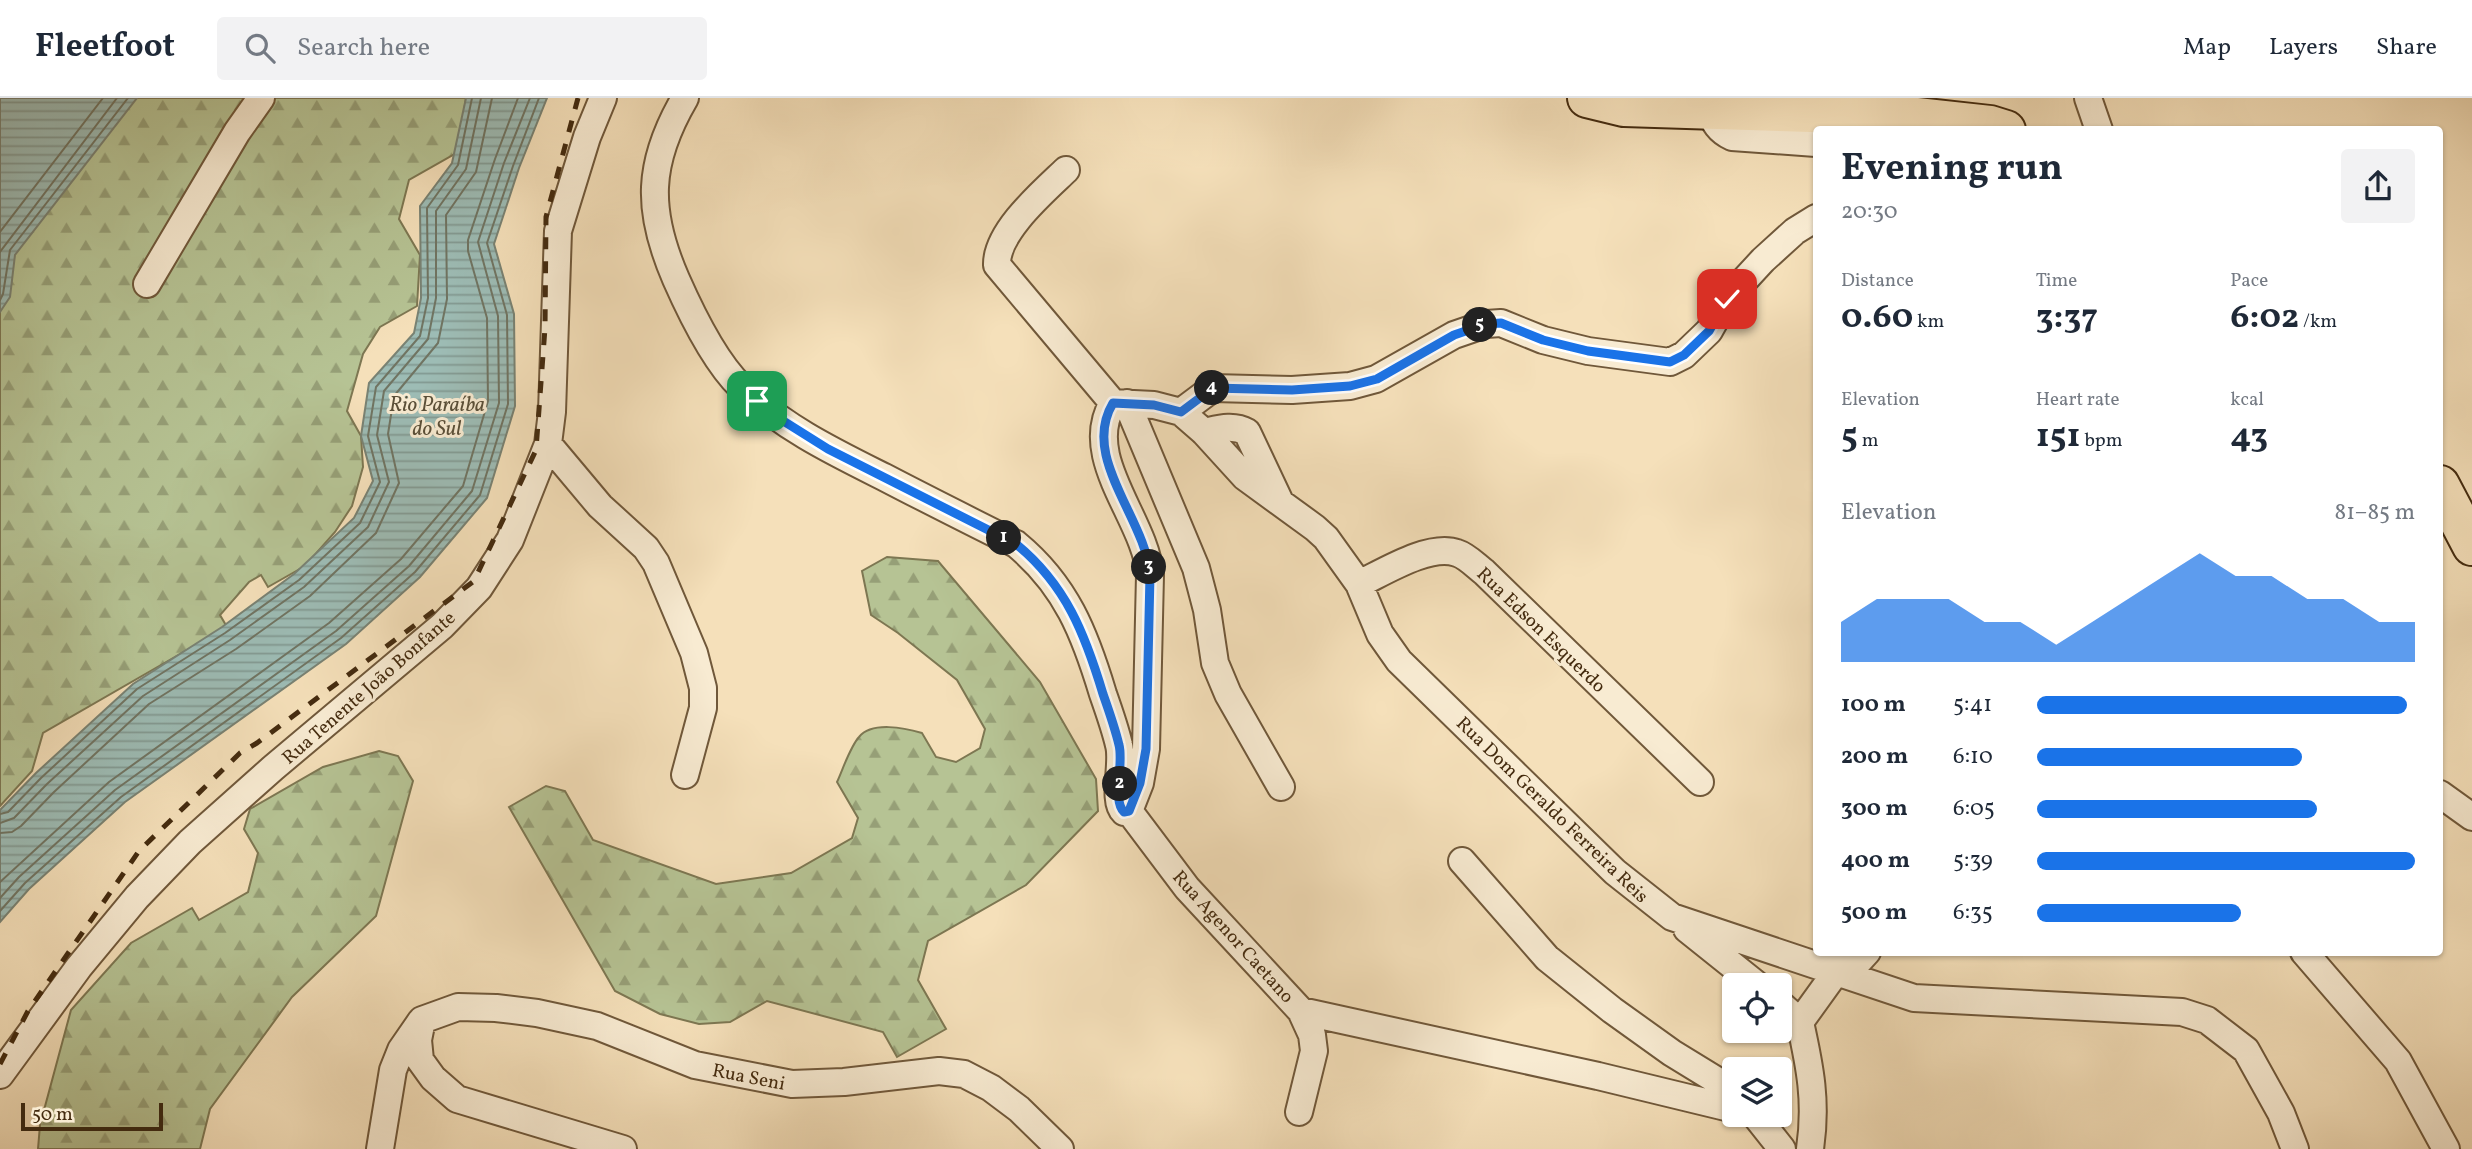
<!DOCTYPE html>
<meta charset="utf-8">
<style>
:root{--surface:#fff;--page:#f2f2f3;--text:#1f2937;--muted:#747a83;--line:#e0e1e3;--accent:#1a73e8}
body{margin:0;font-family:Vollkorn,serif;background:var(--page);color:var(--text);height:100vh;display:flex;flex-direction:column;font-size:26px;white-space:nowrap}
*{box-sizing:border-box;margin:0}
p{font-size:23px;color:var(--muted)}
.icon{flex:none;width:38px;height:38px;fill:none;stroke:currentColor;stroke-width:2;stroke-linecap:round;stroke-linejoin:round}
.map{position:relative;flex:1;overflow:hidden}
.sheet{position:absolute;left:1813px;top:28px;width:630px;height:830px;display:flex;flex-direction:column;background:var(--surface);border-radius:7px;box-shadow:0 2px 5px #0004}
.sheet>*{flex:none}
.buttons{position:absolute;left:1722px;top:875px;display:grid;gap:14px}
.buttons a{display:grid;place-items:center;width:70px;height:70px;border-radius:7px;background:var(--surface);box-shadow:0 2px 5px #0004;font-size:35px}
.scale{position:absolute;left:21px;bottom:18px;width:142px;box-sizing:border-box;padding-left:7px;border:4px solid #442b0f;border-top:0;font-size:19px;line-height:24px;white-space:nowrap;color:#442b0f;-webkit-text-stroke:5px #f8ebd2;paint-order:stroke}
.pin{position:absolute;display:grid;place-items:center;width:60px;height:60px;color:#fff;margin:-30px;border-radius:14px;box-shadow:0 4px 10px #0006}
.km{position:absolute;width:35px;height:35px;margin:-18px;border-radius:50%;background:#222;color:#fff;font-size:19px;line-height:35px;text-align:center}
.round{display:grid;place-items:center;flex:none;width:74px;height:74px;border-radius:7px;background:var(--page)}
.head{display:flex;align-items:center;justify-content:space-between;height:119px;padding:0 28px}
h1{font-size:38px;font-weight:700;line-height:52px}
.metrics{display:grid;grid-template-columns:repeat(3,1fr);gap:10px;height:119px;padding:7px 28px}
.metrics div{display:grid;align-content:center}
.metrics b{font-size:35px;font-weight:700}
.metrics small{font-size:19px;font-weight:400}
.metrics p{font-size:19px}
.chart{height:196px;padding:14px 28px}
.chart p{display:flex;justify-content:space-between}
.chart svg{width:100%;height:126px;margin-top:7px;fill:var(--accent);opacity:.7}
ul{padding:0 28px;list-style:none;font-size:23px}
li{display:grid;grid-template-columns:112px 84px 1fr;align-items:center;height:52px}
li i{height:18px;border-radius:9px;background:var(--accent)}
header{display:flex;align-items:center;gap:42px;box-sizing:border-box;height:98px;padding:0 35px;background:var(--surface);border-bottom:2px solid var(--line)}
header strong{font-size:33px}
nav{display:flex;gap:38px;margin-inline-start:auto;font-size:24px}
.search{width:490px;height:63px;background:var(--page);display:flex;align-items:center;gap:18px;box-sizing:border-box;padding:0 24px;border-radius:7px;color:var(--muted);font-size:26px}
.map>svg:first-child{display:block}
</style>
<header>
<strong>Fleetfoot</strong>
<div class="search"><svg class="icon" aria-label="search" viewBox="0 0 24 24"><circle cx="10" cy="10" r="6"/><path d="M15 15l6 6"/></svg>Search here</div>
<nav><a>Map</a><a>Layers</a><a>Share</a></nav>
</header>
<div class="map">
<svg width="2472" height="1051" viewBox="0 0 2472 1051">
<defs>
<pattern id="forest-firs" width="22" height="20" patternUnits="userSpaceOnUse" patternTransform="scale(1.75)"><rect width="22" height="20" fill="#b6c394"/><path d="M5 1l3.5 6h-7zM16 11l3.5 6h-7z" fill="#969f77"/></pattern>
<pattern id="water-rules" width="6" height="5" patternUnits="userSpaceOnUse" patternTransform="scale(1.75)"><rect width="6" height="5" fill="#9dbcb5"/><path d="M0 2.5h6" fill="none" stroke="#829992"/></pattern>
</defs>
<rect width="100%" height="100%" fill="#f5e0ba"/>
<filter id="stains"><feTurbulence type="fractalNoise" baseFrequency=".00286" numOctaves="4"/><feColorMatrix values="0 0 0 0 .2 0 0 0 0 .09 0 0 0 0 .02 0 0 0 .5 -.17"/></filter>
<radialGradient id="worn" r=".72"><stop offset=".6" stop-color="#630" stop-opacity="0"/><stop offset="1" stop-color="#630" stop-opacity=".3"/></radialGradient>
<path fill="url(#forest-firs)" stroke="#7d7752" stroke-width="2" d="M102 0H466L458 54 409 82 399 121 420 157 417 208 380 229 363 256 347 313 361 338 363 369 352 408 335 434 305 468 268 489 261 477 249 484 220 517 227 529 43 635 32 673 0 708V162Z
M887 459 938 463 1040 584 1096 681 1098 713 1026 787 928 843 918 882 946 931 897 959 883 934 767 903 730 924 699 926 660 916 615 893 509 709 546 688 565 693 593 742 716 786 791 775 852 740 858 720 837 684C843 671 850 649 859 639 872 623 905 630 922 635L936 659 956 664 980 650 985 631 957 582 898 535 871 517 862 473Z
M379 653 398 658 413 683 376 818 292 899 210 1011 200 1051H38L40 1027 71 912 131 845 192 810 199 822 248 794 258 755 244 731 250 711 323 669Z"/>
<path fill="url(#water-rules)" stroke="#798273" stroke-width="2" d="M0 0H137L15 157 10 199 0 214Z
M466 0H547L519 70 494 146 514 216 515 308 487 400 420 479 346 546 125 704 29 791 0 824V712L36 675 133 586 222 529 294 476 354 420 373 383 361 338 369 285 414 235 421 200 420 108 452 65Z"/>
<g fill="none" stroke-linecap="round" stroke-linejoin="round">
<path stroke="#707462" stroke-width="2" d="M0 134 103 0
M0 154 117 0
M0 202 3 196 10 152 128 0
M0 716 8 714 41 680 137 591 225 535 299 482 360 425 380 384 368 338 376 289 420 238 428 200 427 110 458 67 472 0
M0 725 14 720 47 686 143 598 230 542 304 489 368 429 389 384 377 337 384 293 428 241 436 200V113L466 71 481 0
M0 735 12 734 21 728 54 694 149 606 236 551 310 498 376 435 399 385 388 336 394 298 438 245 447 201 446 117 476 74 492 0
M0 784 109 684 329 525 401 461 463 388 488 303 487 220 468 153V142L495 61 518 0
M0 800 19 779 115 692 336 533 409 468 472 393 499 305 498 218 478 144 504 65 530 0
M0 813 25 785 121 699 341 540 415 474 480 397 508 306 507 217 487 145 513 68 539 0"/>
<g stroke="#70583a" stroke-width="30">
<path id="minor" d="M685 0C647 65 646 112 676 181 691 215 714 263 741 289 782 329 834 354 884 379 928 402 972 424 1016 446 1066 487 1085 536 1103 596 1109 613 1115 630 1119 647 1124 665 1112 703 1124 714L1129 713 1140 685 1146 651 1150 477C1146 421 1080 360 1113 305
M2088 0 2099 32
M1710 12C1714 25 1719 33 1732 39L1816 45
M1066 72C1043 94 996 134 997 167L1113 305
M147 186 237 34 261 0
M1113 305 1154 307 1181 314 1204 334 1245 379 1315 430 1326 440 1359 486 1380 536 1399 563 1615 774 1672 819 1914 900 2182 914 2207 922 2246 952 2281 1015 2295 1051
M1127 305 1196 470 1207 512 1215 565 1228 596 1281 689
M1181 314 1213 290 1292 292 1350 288 1376 281 1454 237 1486 226 1501 225 1543 242 1588 253 1670 264 1684 257 1709 233 1727 201 1763 162 1795 133 1816 120
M1204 334C1218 331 1233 326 1247 334L1280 404
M548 346 600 408 646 450 656 465 694 555 703 590V610L685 677
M1359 486C1384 474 1430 445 1457 455 1467 458 1476 468 1484 474L1700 684
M2440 696 2472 719
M1129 713 1187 790 1301 913 1312 937 1314 953 1299 1014
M1462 763 1547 860 1612 912 1672 955 1734 993
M1687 831 1757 887
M2304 854 2398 963 2446 1051
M1846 877 1867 854
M1780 906 1800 924
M1301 913 1598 978 1734 1011
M422 922 458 909 496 910 537 915 597 928 695 967 792 986 844 984 939 973 964 976 991 990 1019 1011 1060 1051
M422 922 418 942 420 962 433 980 457 1001 623 1051
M0 977 79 869 137 799 190 744 273 670 442 528 479 490 510 442 548 346 552 314 558 133 587 39 603 0
M1755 1017 1782 1051
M380 1051 393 972 401 952 421 923
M1810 1051C1817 1004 1810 969 1800 924L1836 874 1843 854"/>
</g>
<g stroke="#442b0f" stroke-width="42">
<path id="highway" d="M1587 0 1624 9 1908 18 1990 27 2006 32
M2440 387 2472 448"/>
</g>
<use href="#minor" stroke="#f8ebd2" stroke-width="26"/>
<use href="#highway" stroke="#f5e0ba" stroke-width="38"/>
<path stroke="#442b0f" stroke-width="5" stroke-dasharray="12 12" stroke-linecap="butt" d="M0 966 28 913 139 753 240 655 257 645 474 483 536 352 545 230 546 119 578 0"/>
</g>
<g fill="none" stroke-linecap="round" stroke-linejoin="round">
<g stroke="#fff" stroke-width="14">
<path id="route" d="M757 303 777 319 828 351 1016 446C1066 487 1085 536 1103 596 1109 613 1115 630 1119 647 1124 665 1112 703 1124 714L1129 713 1140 685 1146 651 1150 477C1146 420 1080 360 1113 305L1154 307 1181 314 1213 290 1292 292 1350 288 1377 281 1454 237 1486 226 1501 225 1543 242 1588 253 1670 264 1684 257 1709 233 1727 201"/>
</g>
<use href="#route" stroke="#1a73e8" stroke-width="9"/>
</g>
<g text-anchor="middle" stroke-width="6" stroke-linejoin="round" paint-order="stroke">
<g font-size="19" fill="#442b0f" stroke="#f8ebd2">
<text transform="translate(1542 531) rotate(44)" y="7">Rua Edson Esquerdo</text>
<text transform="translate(368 589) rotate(-41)" y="7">Rua Tenente João Bonfante</text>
<text transform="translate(1553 711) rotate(44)" y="7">Rua Dom Geraldo Ferreira Reis</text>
<text transform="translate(1234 838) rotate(48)" y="7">Rua Agenor Caetano</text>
<text transform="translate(749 978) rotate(11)" y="7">Rua Seni</text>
</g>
<g font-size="21" font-style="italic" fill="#5a4f38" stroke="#f8ebd2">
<text x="437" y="313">Rio Paraíba<tspan x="437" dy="24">do Sul</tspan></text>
</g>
</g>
<rect width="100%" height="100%" filter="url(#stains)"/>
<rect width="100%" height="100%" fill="url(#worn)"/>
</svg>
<div class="buttons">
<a><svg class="icon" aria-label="locate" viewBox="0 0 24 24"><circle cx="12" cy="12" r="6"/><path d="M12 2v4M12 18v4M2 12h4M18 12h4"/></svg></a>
<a><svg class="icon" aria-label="layers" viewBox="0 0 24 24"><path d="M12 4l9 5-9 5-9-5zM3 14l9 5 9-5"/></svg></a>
</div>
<div class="scale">50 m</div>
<div class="pin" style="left:757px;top:303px;background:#1e9e55"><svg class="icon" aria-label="arrive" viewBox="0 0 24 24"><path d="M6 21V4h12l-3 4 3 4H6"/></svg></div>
<div class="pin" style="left:1727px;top:201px;background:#d93025"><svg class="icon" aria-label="check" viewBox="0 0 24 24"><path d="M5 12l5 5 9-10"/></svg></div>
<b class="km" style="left:1004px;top:440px">1</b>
<b class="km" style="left:1120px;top:686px">2</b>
<b class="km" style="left:1149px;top:469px">3</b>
<b class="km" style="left:1212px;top:290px">4</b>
<b class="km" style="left:1480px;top:227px">5</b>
<section class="sheet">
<div class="head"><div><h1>Evening run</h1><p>20:30</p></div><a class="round"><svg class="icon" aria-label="share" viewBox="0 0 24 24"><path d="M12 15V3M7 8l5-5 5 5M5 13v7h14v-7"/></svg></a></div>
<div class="metrics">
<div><p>Distance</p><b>0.60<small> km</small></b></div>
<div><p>Time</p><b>3:37</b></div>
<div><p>Pace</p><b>6:02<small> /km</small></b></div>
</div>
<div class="metrics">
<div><p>Elevation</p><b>5<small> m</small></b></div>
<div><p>Heart rate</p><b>151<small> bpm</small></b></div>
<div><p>kcal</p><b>43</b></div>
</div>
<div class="chart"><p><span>Elevation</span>81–85 m</p>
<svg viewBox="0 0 160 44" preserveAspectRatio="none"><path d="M0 44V30L10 22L20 22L30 22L40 30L50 30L60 38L70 30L80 22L90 14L100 6L110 14L120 14L130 22L140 22L150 30L160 30V44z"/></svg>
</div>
<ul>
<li><b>100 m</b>5:41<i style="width:98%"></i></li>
<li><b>200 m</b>6:10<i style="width:70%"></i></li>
<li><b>300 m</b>6:05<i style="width:74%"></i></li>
<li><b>400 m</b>5:39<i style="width:100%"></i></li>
<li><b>500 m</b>6:35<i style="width:54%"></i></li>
</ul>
</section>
</div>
